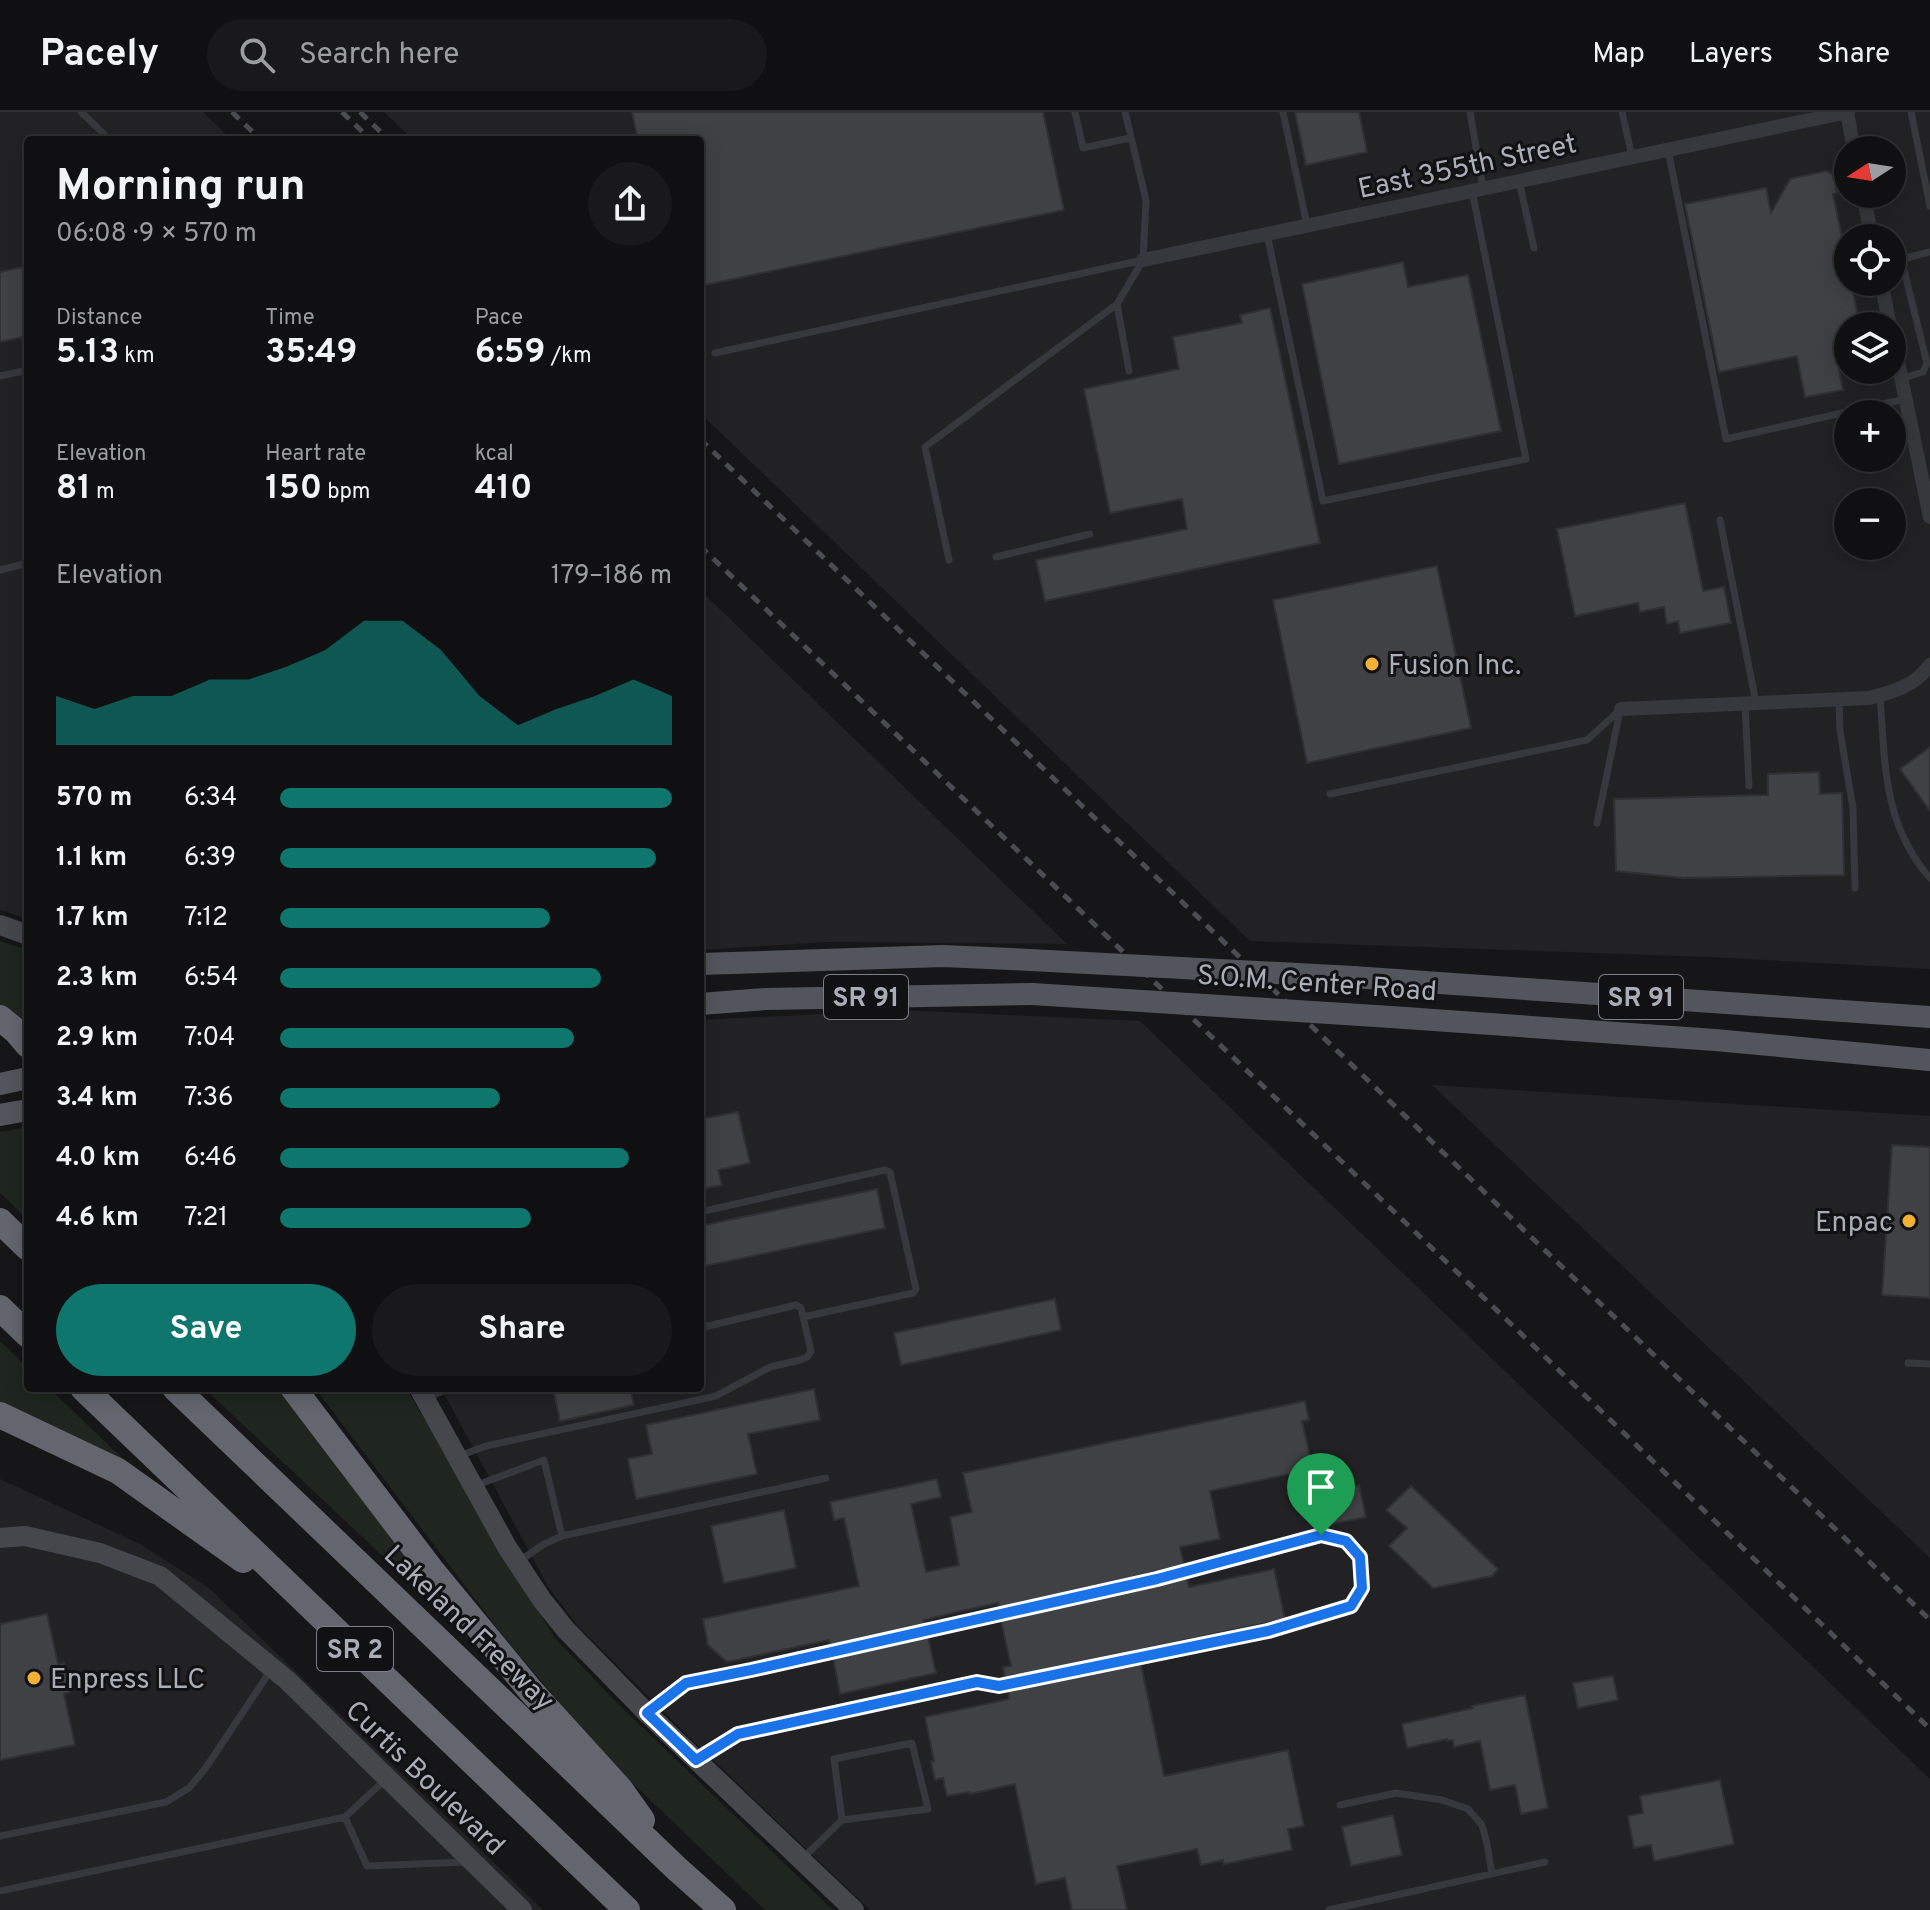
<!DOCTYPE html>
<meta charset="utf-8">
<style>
:root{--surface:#101012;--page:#19191b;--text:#f1f3f6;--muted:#9c9d9f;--line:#303032;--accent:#0f766e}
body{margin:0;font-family:Overpass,sans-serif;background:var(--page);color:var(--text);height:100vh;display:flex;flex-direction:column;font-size:30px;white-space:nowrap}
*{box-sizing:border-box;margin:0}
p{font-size:26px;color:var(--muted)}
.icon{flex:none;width:44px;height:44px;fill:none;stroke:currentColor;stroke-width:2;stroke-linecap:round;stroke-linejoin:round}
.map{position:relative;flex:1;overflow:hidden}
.sheet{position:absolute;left:24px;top:24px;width:680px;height:1256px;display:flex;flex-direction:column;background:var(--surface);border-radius:8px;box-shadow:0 4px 20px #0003,0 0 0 2px var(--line)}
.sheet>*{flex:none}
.needle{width:52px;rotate:258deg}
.fabs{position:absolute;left:1834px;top:24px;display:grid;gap:16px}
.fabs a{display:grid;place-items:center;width:72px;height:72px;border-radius:50%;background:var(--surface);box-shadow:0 4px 20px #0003,0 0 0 2px var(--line);font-size:40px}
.pin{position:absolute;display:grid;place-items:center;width:68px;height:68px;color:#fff;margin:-82px -34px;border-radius:50% 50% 50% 0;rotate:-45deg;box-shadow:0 0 8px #0007}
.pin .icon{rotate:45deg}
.round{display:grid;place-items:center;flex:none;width:84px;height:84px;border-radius:42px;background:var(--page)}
.summary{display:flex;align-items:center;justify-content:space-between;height:136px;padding:0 32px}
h1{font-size:44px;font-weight:700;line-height:60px}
.stats{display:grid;grid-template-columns:repeat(3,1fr);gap:12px;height:136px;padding:8px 32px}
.stats div{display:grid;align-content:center}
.stats b{font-size:34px;font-weight:700}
.stats small{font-size:22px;font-weight:400}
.stats p{font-size:22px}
.chart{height:224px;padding:16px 32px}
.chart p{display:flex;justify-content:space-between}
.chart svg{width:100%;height:144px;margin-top:8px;fill:var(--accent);opacity:.7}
.cta{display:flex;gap:16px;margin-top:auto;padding:16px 32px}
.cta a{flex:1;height:92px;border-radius:48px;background:var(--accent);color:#fff;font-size:32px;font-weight:700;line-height:92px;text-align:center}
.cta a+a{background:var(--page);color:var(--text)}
ul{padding:0 32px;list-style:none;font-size:26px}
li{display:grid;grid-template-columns:128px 96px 1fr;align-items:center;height:60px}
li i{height:20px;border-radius:10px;background:var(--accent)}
header{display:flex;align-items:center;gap:48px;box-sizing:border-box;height:112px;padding:0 40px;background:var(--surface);border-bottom:2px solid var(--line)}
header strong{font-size:38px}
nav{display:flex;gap:44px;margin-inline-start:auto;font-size:28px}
.search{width:560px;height:72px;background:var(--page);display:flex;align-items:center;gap:20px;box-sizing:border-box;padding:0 28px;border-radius:44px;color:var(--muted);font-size:30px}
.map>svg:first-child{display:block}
</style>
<header>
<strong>Pacely</strong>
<div class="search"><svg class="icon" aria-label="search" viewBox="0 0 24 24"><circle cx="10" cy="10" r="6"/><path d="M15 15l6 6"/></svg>Search here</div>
<nav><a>Map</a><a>Layers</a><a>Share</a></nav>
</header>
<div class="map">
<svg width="1930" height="1798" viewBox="0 0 1930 1798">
<rect width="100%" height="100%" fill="#161618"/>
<path fill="#222225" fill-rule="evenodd" d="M0 0H203L232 28H28V807L0 798Z
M384 0H1930V857L1710 845 1250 829 700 301V28H413ZM1848 38H1892V82H1848ZM1848 126H1892V170H1848ZM1848 214H1892V258H1848ZM1848 302H1892V346H1848ZM1848 390H1892V434H1848Z
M700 478 1067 832 825 830 700 838Z
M901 898 1140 909 1930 1667V1798H870L688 1624 578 1514 549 1476 441 1276H700V908Z
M1432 973 1930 1004V1446Z
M0 1367 140 1432 209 1476 543 1798H0Z"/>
<path fill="#1e261f" d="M0 829 28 838V916L0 895Z
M28 1015V1108L0 1081V1020Z
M0 1229 28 1256V1276H49L142 1365 0 1294Z
M204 1276H276L396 1432 428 1477 425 1484Z
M315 1276H406L554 1525 614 1588 833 1798H765L624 1663 565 1597 503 1524Z"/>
<path fill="#404145" stroke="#303034" stroke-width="2" d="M632 0H1043L1064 98 700 174V28H638Z
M1295 0H1359L1367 40 1306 53Z
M1826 59 1833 62 1837 81 1833 82 1848 155V170H1851L1860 214H1848V257L1839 258 1843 278 1805 285 1797 244 1719 260 1685 92 1766 76 1771 101 1790 67Z
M1403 150 1408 175 1468 163 1501 319 1339 352 1302 172Z
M28 154V224L0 230V160Z
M1270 196 1320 431 1045 489 1036 448 1187 417 1182 387 1110 401 1084 277 1179 257 1173 225 1242 211 1240 203Z
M1685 391 1703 479 1724 475 1731 511 1680 521 1678 509 1667 512 1664 495 1640 500 1638 491 1575 504 1557 417Z
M1437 454 1471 616 1307 651 1273 488Z
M1930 635V699L1900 657Z
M1819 660 1820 682 1842 681 1844 763 1684 766 1616 759 1614 687 1768 683V662Z
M738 1000 750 1051 718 1058 722 1073 700 1077V1007Z
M1892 1033 1930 1035V1186L1882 1183Z
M877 1077 885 1116 700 1155V1114Z
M1055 1187 1061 1218 901 1253 894 1221Z
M553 1276H630L634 1293 560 1309Z
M814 1277 820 1308 748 1322 757 1362 636 1387 628 1347 652 1342 646 1313Z
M1305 1289 1309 1308 1302 1309 1313 1357 1210 1379 1220 1427 1180 1435 1184 1453 999 1496 998 1491 957 1500 924 1508 925 1512 830 1534 829 1528 727 1550 708 1533 703 1507 859 1474 844 1406 834 1408 830 1390 937 1367 941 1385 911 1392 926 1460 959 1453 950 1405 972 1400 963 1361Z
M1359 1373 1366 1405 1318 1415 1312 1383Z
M1411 1374 1498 1457 1492 1464 1433 1476 1389 1434 1407 1416 1386 1398Z
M784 1398 796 1456 724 1471 711 1414Z
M1274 1457 1285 1507 1138 1538V1540L1005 1566 1003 1555 1011 1554 1001 1509 1187 1466 1189 1475Z
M47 1502 58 1552 64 1551 70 1580 64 1582 75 1633 0 1648V1512Z
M928 1525 936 1561 840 1582 833 1546Z
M1141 1552 1164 1664 1288 1638 1304 1714 1288 1717 1292 1738 1224 1752 1223 1748 1201 1753 1197 1737 1117 1754 1127 1798H1072L1065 1766 1036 1772 1015 1672 970 1682 969 1680 947 1684 943 1666 935 1668 931 1650 934 1649 925 1605 1009 1587 1008 1579Z
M1613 1564 1618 1588 1578 1596 1573 1571Z
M1525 1583 1548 1696 1521 1702 1515 1673 1490 1678 1480 1629 1454 1635 1453 1628 1447 1629V1627L1407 1636 1402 1612 1473 1596 1472 1594Z
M1720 1668 1734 1732 1654 1749 1651 1733 1634 1736 1628 1704 1643 1701 1640 1684Z
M1393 1703 1402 1743 1351 1754 1342 1715Z"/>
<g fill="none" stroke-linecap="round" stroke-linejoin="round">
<path stroke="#37383d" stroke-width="7" d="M81 0 110 28
M1075 0 1083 36 1130 26
M1283 0 1307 113
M1470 0 1483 76
M1622 0 1632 45
M1911 0 1930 94
M1668 38 1726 327 1905 287
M1519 69 1534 136
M1267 122 1323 389 1526 347 1472 79
M1117 192 1129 259
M715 241 1143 148
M0 264 28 258
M1901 267 1923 260 1927 251 1902 150 1906 146 1930 140
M1720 408 1756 591
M996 445 1090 422
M949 448 925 335 1117 192 1143 148 1146 88 1125 0
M0 458 28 451
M1880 584C1885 650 1883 713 1930 766
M1839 588 1840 619 1853 696 1855 776
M1745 592 1749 674
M1330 682 1587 628 1621 597
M1597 711 1620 599
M700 1100 885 1058 890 1060 916 1177 913 1181 803 1205
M1908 1251 1930 1252
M426 1286 450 1276
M459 1344 486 1334 716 1284 770 1255 800 1248 807 1245 811 1239 801 1196 796 1193 700 1216
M477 1373 544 1348 562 1424
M518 1450 544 1432 562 1424 826 1366
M650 1599 686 1571 751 1558 1157 1467 1321 1423 1346 1429 1360 1445 1362 1476 1351 1494C1236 1532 1116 1549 999 1574L977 1570 738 1622 698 1646
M1340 1693 1396 1681 1442 1688 1468 1697 1482 1713 1487 1732 1492 1762
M345 1705 367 1754 467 1750
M0 1724 166 1690 189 1676 205 1657 271 1558
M803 1746 842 1708 834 1647 912 1631 928 1697 842 1708
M0 1779 345 1705 387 1666
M1329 1798 1545 1750"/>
<path stroke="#37383d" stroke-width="14" d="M1847 0 1854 38
M1863 82 1872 126
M1143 148 1848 0
M1881 170 1890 214
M1892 221 1930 405
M1621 597 1869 586C1893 580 1915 574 1930 553"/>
<path stroke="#45474d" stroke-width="20" d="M0 813 28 823
M419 1276 507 1435 542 1488 566 1518 647 1601 854 1798
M0 1426 25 1424 100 1441 160 1464 287 1568 522 1798"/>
<path stroke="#53555c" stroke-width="22" d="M700 852 943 844 1011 847
M1353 865 1930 905
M700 892 766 887 1032 882
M1391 905 1715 928 1930 948
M0 972 28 966
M0 1003 28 998"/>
<path stroke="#63666e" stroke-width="26" d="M0 906 16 919 28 933
M0 1109 28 1136
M0 1196 28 1223
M83 1276 627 1798
M175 1276 676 1756 723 1798
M293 1276 433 1460 531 1579 620 1677 642 1708
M0 1303 118 1359 243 1448"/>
<path stroke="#4a4c52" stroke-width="5" stroke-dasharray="10 8" stroke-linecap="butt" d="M232 0 261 28
M342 0 371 28
M360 0 389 28
M700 327 1930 1508
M700 434 1509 1210 1930 1617"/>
<path stroke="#53555c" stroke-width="22" d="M1011 847 1353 865
M1032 882 1391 905"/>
</g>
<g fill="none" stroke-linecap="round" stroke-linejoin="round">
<g stroke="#fff" stroke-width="16">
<path id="route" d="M1321 1423 1346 1429 1360 1445 1362 1476 1351 1494 1268 1519 999 1574 977 1570 738 1622 696 1648 647 1601 686 1571 751 1558 1157 1467Z"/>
</g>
<use href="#route" stroke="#1a73e8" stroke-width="10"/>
</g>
<g fill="#f2b134" stroke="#111113" stroke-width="3">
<circle cx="1372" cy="552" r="8"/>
<circle cx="1909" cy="1109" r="8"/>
<circle cx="34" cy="1566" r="8"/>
</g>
<g text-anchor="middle" stroke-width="6" stroke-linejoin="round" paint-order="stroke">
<g fill="#111113" stroke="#7b7e86" stroke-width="2">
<rect x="824" y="863" width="84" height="44" rx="6"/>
<rect x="1599" y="863" width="84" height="44" rx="6"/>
<rect x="317" y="1515" width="76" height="44" rx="6"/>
</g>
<g font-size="26" font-weight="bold" fill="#a8adb8">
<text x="866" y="894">SR 91</text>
<text x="1641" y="894">SR 91</text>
<text x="355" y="1546">SR 2</text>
</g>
<g font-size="28" fill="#a8adb8" stroke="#111113">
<text transform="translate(1467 53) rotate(-12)" y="10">East 355th Street</text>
<text transform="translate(1317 870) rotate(4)" y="10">S.O.M. Center Road</text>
<text transform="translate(470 1515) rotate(44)" y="10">Lakeland Freeway</text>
<text transform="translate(426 1665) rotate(44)" y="10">Curtis Boulevard</text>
</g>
<g font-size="28" fill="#a8adb8" stroke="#111113" text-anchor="start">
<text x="1388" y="562">Fusion Inc.</text>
<text x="1893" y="1119" text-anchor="end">Enpac</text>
<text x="50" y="1576">Enpress LLC</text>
</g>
</g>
</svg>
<div class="fabs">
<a><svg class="needle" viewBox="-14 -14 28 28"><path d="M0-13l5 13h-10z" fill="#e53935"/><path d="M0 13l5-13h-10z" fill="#9c9d9f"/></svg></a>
<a><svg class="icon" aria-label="locate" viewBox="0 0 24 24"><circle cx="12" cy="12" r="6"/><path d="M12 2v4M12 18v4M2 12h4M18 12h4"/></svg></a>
<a><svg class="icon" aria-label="layers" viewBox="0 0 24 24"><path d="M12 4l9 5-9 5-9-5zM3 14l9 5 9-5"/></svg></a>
<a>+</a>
<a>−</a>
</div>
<div class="pin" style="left:1321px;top:1423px;background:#1e9e55"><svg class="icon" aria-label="arrive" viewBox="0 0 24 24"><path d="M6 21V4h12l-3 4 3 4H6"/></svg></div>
<section class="sheet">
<div class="summary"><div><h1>Morning run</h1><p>06:08 · 9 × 570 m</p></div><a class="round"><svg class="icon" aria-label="share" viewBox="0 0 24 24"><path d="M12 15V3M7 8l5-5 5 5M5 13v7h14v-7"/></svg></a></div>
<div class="stats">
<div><p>Distance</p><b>5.13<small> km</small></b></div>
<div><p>Time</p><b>35:49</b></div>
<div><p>Pace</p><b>6:59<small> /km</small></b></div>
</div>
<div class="stats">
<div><p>Elevation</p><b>81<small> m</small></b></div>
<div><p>Heart rate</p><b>150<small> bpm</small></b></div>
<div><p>kcal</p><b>410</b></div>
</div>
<div class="chart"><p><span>Elevation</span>179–186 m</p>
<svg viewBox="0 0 160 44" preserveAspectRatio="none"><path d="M0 44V29L10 33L20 29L30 29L40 24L50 24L60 20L70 15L80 6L90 6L100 15L110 29L120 38L130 33L140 29L150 24L160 29V44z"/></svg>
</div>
<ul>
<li><b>570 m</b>6:34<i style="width:100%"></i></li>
<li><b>1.1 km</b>6:39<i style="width:96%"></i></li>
<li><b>1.7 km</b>7:12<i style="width:69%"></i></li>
<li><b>2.3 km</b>6:54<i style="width:82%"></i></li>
<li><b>2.9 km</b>7:04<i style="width:75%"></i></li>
<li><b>3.4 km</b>7:36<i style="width:56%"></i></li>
<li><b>4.0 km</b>6:46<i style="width:89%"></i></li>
<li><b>4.6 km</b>7:21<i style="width:64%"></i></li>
</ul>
<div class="cta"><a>Save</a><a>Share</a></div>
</section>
</div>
